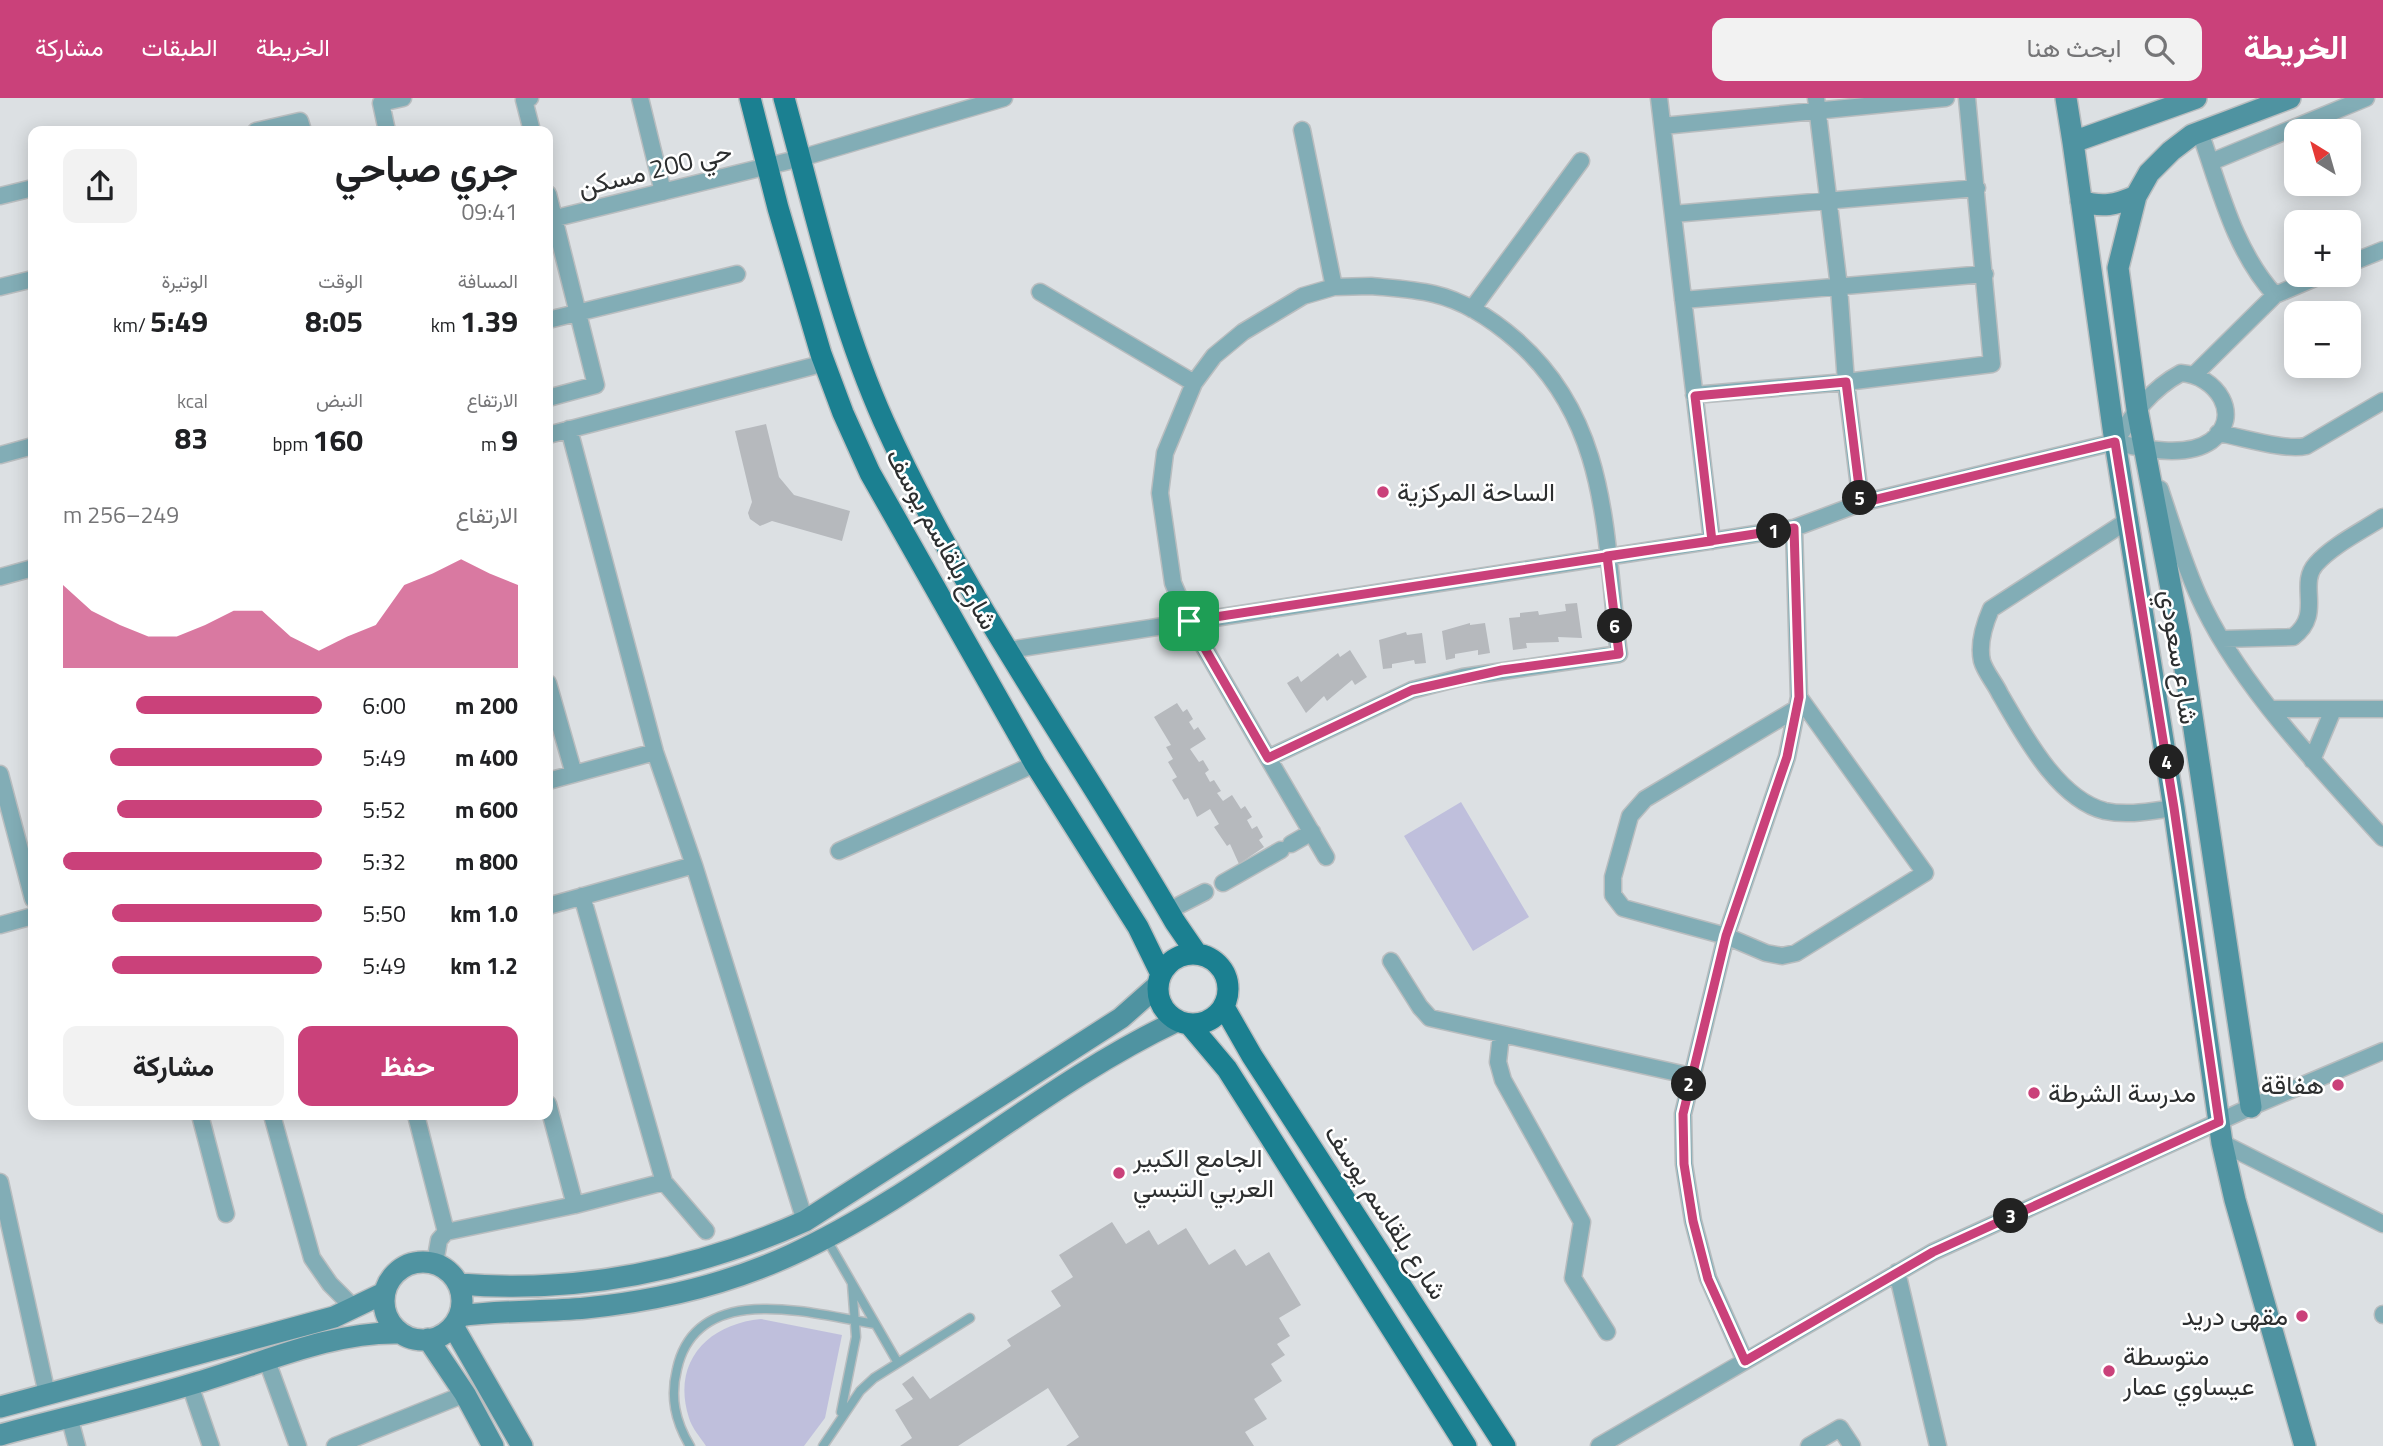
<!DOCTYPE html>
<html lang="ar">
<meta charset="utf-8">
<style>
:root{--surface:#fff;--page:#f2f2f2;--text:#202124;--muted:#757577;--accent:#ca417a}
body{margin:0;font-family:"Titillium Web",Vazirmatn,sans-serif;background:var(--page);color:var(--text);direction:rtl;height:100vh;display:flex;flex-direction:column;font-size:26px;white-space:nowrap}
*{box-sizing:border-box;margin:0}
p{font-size:23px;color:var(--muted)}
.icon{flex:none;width:38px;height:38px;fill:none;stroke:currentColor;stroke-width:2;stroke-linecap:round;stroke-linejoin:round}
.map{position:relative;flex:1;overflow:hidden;direction:ltr}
.details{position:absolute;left:28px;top:28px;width:525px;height:994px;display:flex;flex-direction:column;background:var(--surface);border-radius:14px;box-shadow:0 4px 18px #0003;direction:rtl}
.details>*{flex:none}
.needle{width:46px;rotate:323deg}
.controls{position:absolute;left:2284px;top:21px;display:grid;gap:14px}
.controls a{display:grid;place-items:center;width:77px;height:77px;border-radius:14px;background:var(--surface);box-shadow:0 4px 18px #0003;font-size:35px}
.pin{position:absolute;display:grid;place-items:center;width:60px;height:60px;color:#fff;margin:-30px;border-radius:14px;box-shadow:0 4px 10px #0006}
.km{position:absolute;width:35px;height:35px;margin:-18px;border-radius:50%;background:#222;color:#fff;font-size:19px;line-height:35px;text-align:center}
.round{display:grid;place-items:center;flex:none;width:74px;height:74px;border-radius:14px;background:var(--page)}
.headline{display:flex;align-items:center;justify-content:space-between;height:119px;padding:0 35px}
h1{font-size:38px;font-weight:700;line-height:52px}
.stats{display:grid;grid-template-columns:repeat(3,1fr);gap:10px;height:119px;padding:7px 35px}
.stats div{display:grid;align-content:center}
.stats b{font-size:30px;font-weight:700}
.stats small{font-size:19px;font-weight:400}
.stats p{font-size:19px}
.chart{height:196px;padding:14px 35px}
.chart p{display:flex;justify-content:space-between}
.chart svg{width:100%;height:126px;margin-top:7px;fill:var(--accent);opacity:.7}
.button{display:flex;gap:14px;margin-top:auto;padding:14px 35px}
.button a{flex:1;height:80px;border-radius:14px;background:var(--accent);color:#fff;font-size:28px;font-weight:700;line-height:80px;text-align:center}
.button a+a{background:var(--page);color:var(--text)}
ul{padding:0 35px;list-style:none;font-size:23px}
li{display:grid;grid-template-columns:112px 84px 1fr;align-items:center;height:52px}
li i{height:18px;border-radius:9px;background:var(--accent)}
header{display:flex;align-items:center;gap:42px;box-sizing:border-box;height:98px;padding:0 35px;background:var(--accent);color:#fff}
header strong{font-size:33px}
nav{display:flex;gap:38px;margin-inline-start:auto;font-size:24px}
.search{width:490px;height:63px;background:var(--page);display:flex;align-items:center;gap:18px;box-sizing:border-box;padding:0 24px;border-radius:14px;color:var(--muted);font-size:26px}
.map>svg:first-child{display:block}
</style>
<header>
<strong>الخريطة</strong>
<div class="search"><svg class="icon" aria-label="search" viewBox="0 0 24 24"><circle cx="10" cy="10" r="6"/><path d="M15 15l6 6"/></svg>ابحث هنا</div>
<nav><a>الخريطة</a><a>الطبقات</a><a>مشاركة</a></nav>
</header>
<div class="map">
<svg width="2383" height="1348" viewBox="0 0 2383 1348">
<rect width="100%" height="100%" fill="#dce0e3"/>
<path fill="#bfbfdc" d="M1461 704 1529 819 1473 853 1404 738Z
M761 1221 842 1237 825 1320 804 1348H706C700 1339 692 1330 689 1320 671 1264 708 1226 761 1221Z"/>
<path fill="#b6b9bd" d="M766 326 779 379 794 397 850 413 842 443 772 423 760 428 750 421 748 415 752 404 735 333Z
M1577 505 1582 540 1558 539 1559 544 1526 545 1527 550 1513 552 1509 520 1520 519V515L1538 513 1539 517 1566 513 1565 506Z
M1470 525V527L1485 525 1490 555 1478 557V552L1455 556V560L1446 562 1442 533Z
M1406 534 1407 537 1422 535 1426 565 1415 566 1414 562 1392 566V570L1383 571 1379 542Z
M1350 552 1367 579 1355 587 1352 582 1327 603 1324 598 1306 615 1287 585 1298 578 1301 584 1338 555 1340 559Z
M1177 605 1183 614 1187 611 1193 621 1189 624 1194 632 1198 629 1206 641 1190 651 1199 664 1203 662 1209 672 1205 675 1210 684 1214 682 1221 693 1217 695 1223 703 1232 697 1241 711 1245 708 1252 719 1247 722 1252 731 1257 728 1263 739 1259 742 1264 749 1239 766 1230 746 1227 748 1214 729 1219 726 1210 711 1197 719 1188 700 1184 702 1172 682 1177 679 1168 664 1173 661 1166 649 1171 647 1154 619Z
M1112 1124 1126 1146 1149 1132 1158 1147 1186 1130 1209 1167 1235 1151 1246 1168 1269 1154 1301 1207 1279 1220 1290 1238 1277 1246 1285 1257 1271 1266 1282 1283 1254 1301 1267 1321 1245 1334 1254 1348H1066L1079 1339 1048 1290 958 1348H900L912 1340 895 1312 913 1301 902 1286 913 1278 930 1301 1011 1248 1007 1242 1061 1208 1051 1193 1073 1179 1059 1157Z"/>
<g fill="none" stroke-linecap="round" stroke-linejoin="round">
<g stroke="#b9bdbf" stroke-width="11">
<path id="lane" d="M826 1140 898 1265
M841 1314 856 1239 852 1186
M690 1348C675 1323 670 1299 677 1271 697 1181 813 1216 875 1226
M823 1348 860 1293 874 1280 970 1220"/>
</g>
<g stroke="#b9bdbf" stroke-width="19">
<path id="street" d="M530 0 524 2 532 33
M640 0 663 94
M1659 0 1712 443
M1663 28 1946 0
M1302 32 1334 189
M256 33 300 23 303 33
M387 33 381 5 403 0
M2200 34C2220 91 2234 152 2275 197
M2211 64 2366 0
M548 96 596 287 548 300
M0 98 33 90
M1673 116 1977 90
M548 122 801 60 1004 0
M2348 166 2383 152
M1371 188C1392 190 1413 191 1434 196 1464 203 1493 222 1516 242 1611 325 1604 440 1619 556L1463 579 1412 592 1268 660 1189 523 1173 485 1160 395 1165 355 1194 285 1214 258 1243 234 1303 198 1334 189Z
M0 189 33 181
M1040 194 1194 285
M1683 202 1985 176
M1472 211 1581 63
M548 222 737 176
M2195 276 2275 197 2322 177
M1694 297 1846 284 1839 189 1816 0
M569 331 655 654 694 767 805 1123
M2218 335C2242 339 2285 353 2306 348L2383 303
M548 337 825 265
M0 357 33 348
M2160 391C2172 427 2183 463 2198 497 2236 584 2320 670 2383 740
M1861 405 1846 284 1992 266 1967 0
M2130 421 1991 511C1984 527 1978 545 1982 563 1985 574 1995 585 2000 596 2023 635 2057 701 2105 713 2128 718 2151 713 2174 710
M0 479 33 470
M2222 541 2293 539C2324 516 2297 487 2316 466 2333 447 2362 433 2383 419
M1009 552 1794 430 1861 405 2115 344C2141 351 2187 360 2211 343 2244 318 2216 277 2181 275 2151 291 2134 315 2115 344
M548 585 574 676
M1796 611 1645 701 1630 718 1613 779V797L1623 810 1726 838 1766 855 1782 858 1796 855 1925 775 1799 599
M2272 611H2383
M1268 660 1326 759
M2312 662 2333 612
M0 676 33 801
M548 683 655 654
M1291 746 1312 734
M839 753 1035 666
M1223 785 1281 752
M582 798 664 1084 706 1133
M548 808 694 767
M1168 813 1205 794
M0 827 33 818
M1391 863 1420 909 1430 920 1691 978
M1501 937 1498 964 1503 982 1582 1124 1573 1180 1607 1234
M548 1006 575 1107
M200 1017 226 1116
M272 1017 312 1160 330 1186 354 1210
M416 1017 446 1134
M2222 1045 2383 1126
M0 1084 47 1296
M435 1165 439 1142 446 1134 575 1107 664 1084
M1897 1174 1938 1348
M2383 1216V1217
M267 1263 298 1348
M1745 1263 1708 1180 1693 1123 1684 1066 1683 1016 1726 838 1787 659 1799 599 1794 430
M190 1287 211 1348
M69 1318 77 1348
M335 1348 465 1296
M1599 1348 1933 1154 2251 1009 2383 953
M1809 1348 1840 1330 1852 1348"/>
</g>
<g stroke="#b9bdbf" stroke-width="24">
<path id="secondary" d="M2066 0 2073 44
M2196 0 2073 44 2115 344 2174 710 2222 1045 2235 1102 2305 1348
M2081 103C2102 110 2116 107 2136 98
M2251 1009 2180 538 2137 311 2118 170 2136 98 2149 75 2171 53 2192 37 2290 0
M384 1203a39 39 0 1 1 78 0a39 39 0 1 1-78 0Z
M459 1186C578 1196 696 1172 805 1123L1121 920 1157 888
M459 1218C501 1212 543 1214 586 1210 655 1203 728 1186 791 1157 928 1094 1040 988 1177 923
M453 1228 522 1348
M428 1241 465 1296 493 1348
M0 1309 334 1219 384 1195
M0 1337C64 1320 129 1305 192 1286 259 1267 330 1233 400 1235"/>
</g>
<g stroke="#b9bdbf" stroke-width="24">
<path id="primary" d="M750 0 778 110 821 256 843 315 870 375 1035 666 1138 829 1161 876
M784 0C814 109 838 221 884 324 963 500 1079 658 1175 824L1197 856
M1158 891a35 35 0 1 1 70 0a35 35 0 1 1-70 0Z
M1224 909 1252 958 1505 1348
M1189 926 1227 971 1466 1348"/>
</g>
<use href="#lane" stroke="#82adb6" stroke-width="8"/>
<use href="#street" stroke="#82adb6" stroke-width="16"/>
<use href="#secondary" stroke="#4f93a1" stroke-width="21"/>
<use href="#primary" stroke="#1b8091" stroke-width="21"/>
</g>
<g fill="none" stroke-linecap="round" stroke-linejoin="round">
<g stroke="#fff" stroke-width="14">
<path id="route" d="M1189 523C1391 492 1592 461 1794 430L1799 599 1787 659 1726 838 1683 1016 1684 1066 1693 1123 1708 1181 1745 1263 1933 1154 2219 1024 2174 710 2115 344 1861 405 1846 284 1695 298 1712 443 1607 458 1619 556 1502 572 1412 592 1268 660 1189 523"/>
</g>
<use href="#route" stroke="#ca417a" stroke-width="9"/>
</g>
<g fill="#ca417a" stroke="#fff" stroke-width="2.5">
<circle cx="1383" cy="394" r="7"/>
<circle cx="2338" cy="987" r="7"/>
<circle cx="2034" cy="995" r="7"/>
<circle cx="1119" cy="1075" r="7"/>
<circle cx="2302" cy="1218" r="7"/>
<circle cx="2109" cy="1273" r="7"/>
</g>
<g text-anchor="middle" stroke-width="5" stroke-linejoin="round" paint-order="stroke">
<g font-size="26" fill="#2d2f30" stroke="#fff">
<text transform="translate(655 71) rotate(-14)" y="9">حي 200 مسكن</text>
<text transform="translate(942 441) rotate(61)" y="9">شارع بلقاسم يوسف</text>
<text transform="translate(2179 559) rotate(81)" y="9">شارع سعودي</text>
<text transform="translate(1386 1114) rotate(57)" y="9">شارع بلقاسم يوسف</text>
</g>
<g font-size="26" fill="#2d2f30" stroke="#fff" text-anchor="start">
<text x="1397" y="403">الساحة المركزية</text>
<text x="2324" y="996" text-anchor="end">هفاقة</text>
<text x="2048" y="1004">مدرسة الشرطة</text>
<text x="1133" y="1069">الجامع الكبير<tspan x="1133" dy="30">العربي التبسي</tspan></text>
<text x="2288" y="1227" text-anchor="end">مقهى دريد</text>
<text x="2123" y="1267">متوسطة<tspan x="2123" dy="30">عيساوي عمار</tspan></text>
</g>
</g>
</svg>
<div class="controls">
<a><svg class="needle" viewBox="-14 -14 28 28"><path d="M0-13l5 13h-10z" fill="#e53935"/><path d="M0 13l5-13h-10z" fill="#757577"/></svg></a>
<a>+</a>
<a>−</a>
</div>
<div class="pin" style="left:1189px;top:523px;background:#1e9e55"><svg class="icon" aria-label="arrive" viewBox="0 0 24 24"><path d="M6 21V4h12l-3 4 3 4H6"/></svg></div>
<b class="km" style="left:1774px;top:433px">1</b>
<b class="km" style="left:1689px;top:986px">2</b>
<b class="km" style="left:2011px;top:1118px">3</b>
<b class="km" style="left:2167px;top:664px">4</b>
<b class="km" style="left:1860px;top:400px">5</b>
<b class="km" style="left:1615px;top:528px">6</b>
<section class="details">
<div class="headline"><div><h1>جري صباحي</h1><p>09:41</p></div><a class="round"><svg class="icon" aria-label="share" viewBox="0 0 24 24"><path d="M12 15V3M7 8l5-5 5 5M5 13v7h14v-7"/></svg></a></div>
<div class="stats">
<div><p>المسافة</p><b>1.39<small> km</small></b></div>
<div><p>الوقت</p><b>8:05</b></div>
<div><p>الوتيرة</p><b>5:49<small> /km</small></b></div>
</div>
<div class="stats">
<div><p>الارتفاع</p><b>9<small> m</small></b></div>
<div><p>النبض</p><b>160<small> bpm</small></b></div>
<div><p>kcal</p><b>83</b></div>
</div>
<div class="chart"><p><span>الارتفاع</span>249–256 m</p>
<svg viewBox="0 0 160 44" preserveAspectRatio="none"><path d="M0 44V15L10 24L20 29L30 33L40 33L50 29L60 24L70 24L80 33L90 38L100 33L110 29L120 15L130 11L140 6L150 11L160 15V44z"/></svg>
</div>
<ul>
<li><b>200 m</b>6:00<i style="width:72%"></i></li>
<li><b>400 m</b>5:49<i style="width:82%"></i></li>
<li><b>600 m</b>5:52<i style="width:79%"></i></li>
<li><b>800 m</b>5:32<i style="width:100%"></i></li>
<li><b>1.0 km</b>5:50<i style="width:81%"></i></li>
<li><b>1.2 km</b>5:49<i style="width:81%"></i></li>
</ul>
<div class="button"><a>حفظ</a><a>مشاركة</a></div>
</section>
</div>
